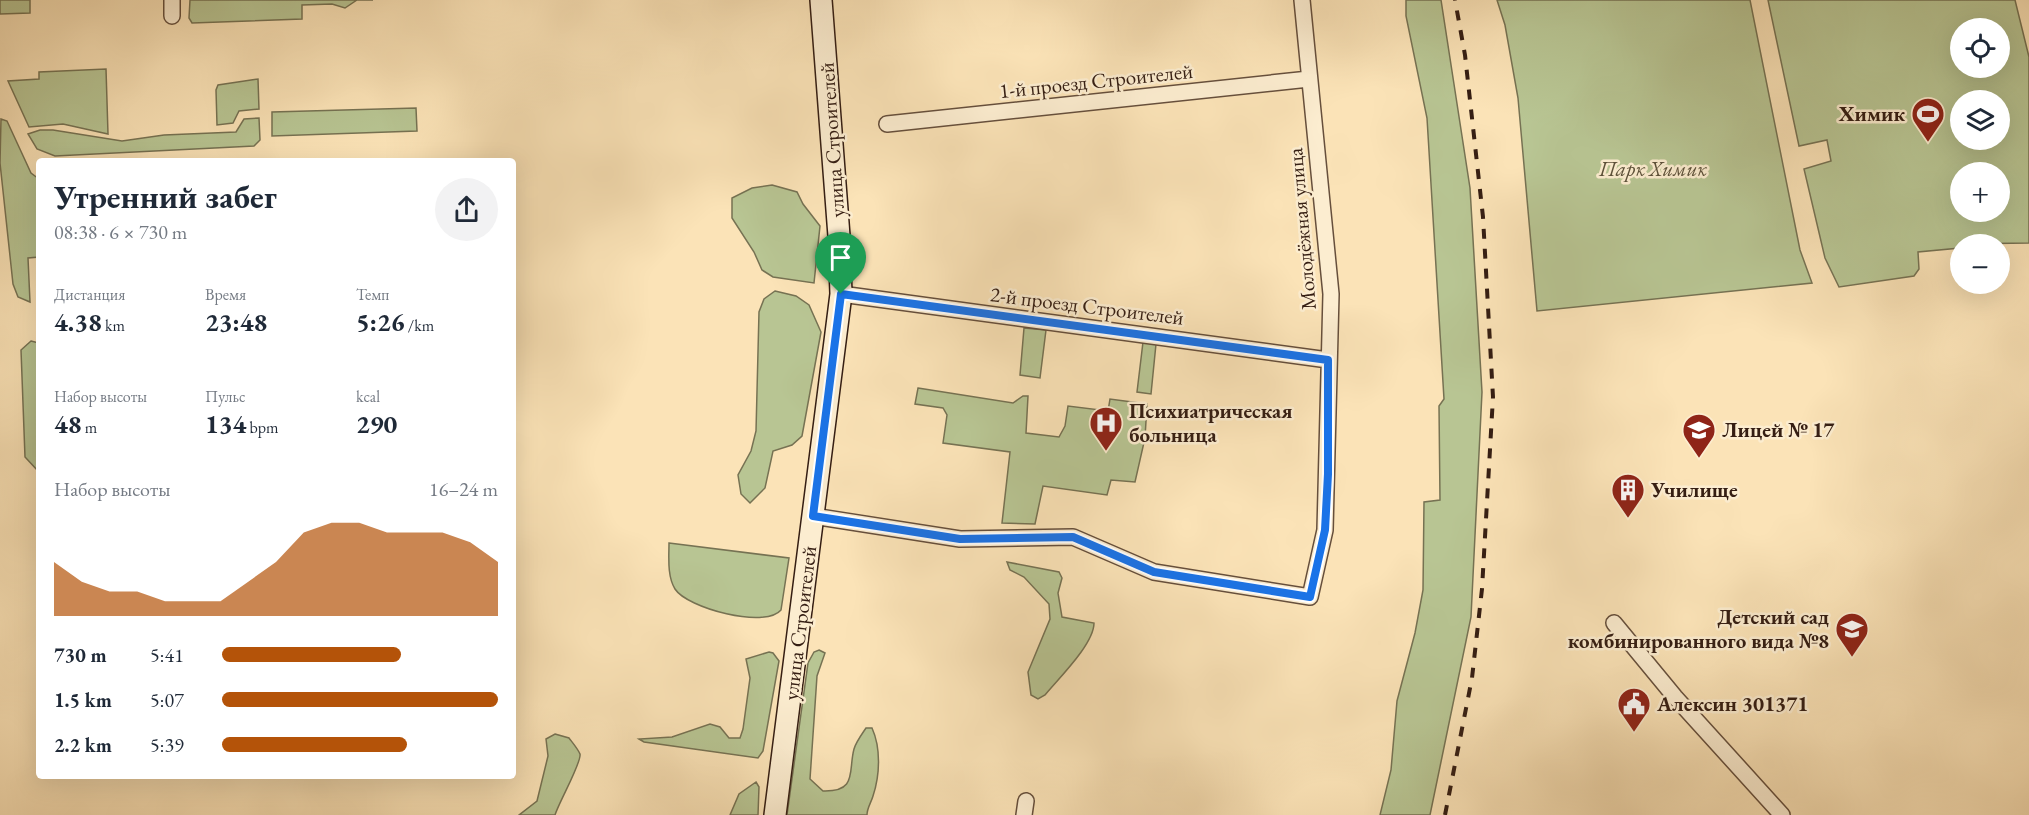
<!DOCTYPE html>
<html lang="ru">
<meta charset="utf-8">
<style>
:root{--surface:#fff;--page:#f2f2f3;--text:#1f2937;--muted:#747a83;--accent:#b45309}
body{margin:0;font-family:"EB Garamond",serif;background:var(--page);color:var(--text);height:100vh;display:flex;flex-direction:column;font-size:22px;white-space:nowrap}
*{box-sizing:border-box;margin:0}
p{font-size:20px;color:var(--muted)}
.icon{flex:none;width:33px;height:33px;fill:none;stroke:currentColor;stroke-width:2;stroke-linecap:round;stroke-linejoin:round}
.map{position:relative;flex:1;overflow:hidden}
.panel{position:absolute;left:36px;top:158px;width:480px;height:621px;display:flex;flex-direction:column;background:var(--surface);border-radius:6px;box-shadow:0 6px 24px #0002}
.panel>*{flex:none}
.tools{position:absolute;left:1950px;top:18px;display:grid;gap:12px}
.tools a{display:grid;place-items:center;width:60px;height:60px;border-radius:50%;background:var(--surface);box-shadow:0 6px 24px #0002;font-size:30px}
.pin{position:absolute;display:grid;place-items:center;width:51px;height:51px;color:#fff;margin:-62px -26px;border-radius:50% 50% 50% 0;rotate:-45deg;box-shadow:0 0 6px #0007}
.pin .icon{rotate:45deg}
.round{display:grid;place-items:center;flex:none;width:63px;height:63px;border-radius:32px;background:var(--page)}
.summary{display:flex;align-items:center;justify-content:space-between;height:102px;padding:0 18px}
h1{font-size:33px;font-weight:700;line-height:45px}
.metrics{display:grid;grid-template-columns:repeat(3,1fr);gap:9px;height:102px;padding:6px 18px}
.metrics div{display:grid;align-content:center}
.metrics b{font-size:26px;font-weight:700}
.metrics small{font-size:16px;font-weight:400}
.metrics p{font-size:16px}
.chart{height:168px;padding:12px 18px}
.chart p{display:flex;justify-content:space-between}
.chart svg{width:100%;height:108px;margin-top:6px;fill:var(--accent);opacity:.7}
ul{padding:0 18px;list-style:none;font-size:20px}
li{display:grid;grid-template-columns:96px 72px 1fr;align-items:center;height:45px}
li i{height:15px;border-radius:8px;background:var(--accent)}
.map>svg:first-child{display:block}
</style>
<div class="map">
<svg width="2029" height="815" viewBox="0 0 2029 815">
<rect width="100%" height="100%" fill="#fbe3b7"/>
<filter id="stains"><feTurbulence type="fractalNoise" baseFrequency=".00333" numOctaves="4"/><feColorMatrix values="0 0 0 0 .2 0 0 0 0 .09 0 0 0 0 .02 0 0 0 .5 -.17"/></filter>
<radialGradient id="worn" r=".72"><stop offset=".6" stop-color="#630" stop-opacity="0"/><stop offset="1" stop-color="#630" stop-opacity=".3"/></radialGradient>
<path fill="#b8c593" stroke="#767253" stroke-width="1.5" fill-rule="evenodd" d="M0 0H30V13L0 14Z
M190 0H373H357L345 8 332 4 302 5V19L192 23 189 18Z
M1406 0H1441L1470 188 1482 392 1471 617 1430 815H1380L1391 770 1397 701 1415 633 1423 590 1424 502 1440 500 1439 406 1444 399 1427 118 1406 16Z
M1497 0H1750L1800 250 1812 283 1537 311 1518 98 1505 25Z
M1768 0H2015L2029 57V243L1960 244V248L1918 252 1919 269 1914 276 1839 287 1825 258 1804 169 1831 161 1827 140 1799 146ZM1960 28H2000V68H1960ZM1960 100H2000V140H1960ZM1960 172H2000V212H1960Z
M106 69 108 134 63 124 29 127 8 81 39 79V72Z
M258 79 259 109 239 111 233 123 217 125 216 90 218 85Z
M416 108 417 131 272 136V112Z
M259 118 260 140 254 146 55 156 37 149 28 134 40 130H53L122 141 164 135 236 132 244 119Z
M1 119 7 121 31 173 39 179V257L28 258 30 302 18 297 13 284 0 163Z
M772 185 797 192 803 204 820 226 814 283 773 277 762 270 754 252 732 218V198L752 188Z
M775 291 796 296 809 305 821 332 802 436 792 445 773 451 765 488 750 503 741 494 738 475 751 451 756 431 759 312 764 299Z
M1024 328 1046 330 1040 378 1020 375Z
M31 341 39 343V472L25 457 21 350Z
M1143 342 1156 344 1151 394 1137 392Z
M918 388 1013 403 1023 396H1028L1026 433 1059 437 1065 426 1068 406 1108 411 1110 399 1147 404 1145 438 1135 482 1111 480 1107 495 1043 486 1035 524 1002 523 1010 452 943 443 947 415 943 408 915 404Z
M669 543 789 558 781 610C765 629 687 608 675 589 667 576 669 557 669 543Z
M1007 562 1059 572 1062 578 1058 593 1062 617 1094 623C1094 644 1059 678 1045 695L1038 699 1031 695 1028 672 1050 619 1049 604 1024 577 1010 570Z
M819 650 825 653 817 676 810 779 823 791C858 792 848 771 854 749 856 742 862 734 866 728H872C881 748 880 775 873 796 871 803 867 808 867 815H787L808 663 814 652Z
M769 652 773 653 779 661 763 751 758 758 644 742 639 739 672 737 710 724 720 727 729 738H740L743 729 750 678 746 659Z
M555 734 569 738C572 742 578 749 580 754 582 762 559 802 555 815H519L537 801 548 756 546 739Z
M756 782 759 787 758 815H730L739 794Z"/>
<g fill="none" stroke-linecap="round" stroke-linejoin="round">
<g stroke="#664f3c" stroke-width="18">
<path id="street" d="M172 0V16
M887 124 1309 79
M841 294 1328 360
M813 516 960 539 1073 537 1154 572 1310 597 1325 530 1331 294 1302 0
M1614 623 1675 697 1782 815
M1024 815 1026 801"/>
</g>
<g stroke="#351e13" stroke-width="24">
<path id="secondary" d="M775 815 841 294 839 236 821 0"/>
</g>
<use href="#street" stroke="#fcedd0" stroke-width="15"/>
<use href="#secondary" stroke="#fcedd0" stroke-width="21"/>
<path stroke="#351e13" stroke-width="4" stroke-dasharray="10 10" stroke-linecap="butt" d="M1445 815 1472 678 1482 589 1493 397 1483 217 1465 55 1455 0"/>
</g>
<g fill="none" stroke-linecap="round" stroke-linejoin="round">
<g stroke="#fff" stroke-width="12">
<path id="route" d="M841 294 1328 360V474L1325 530 1310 597 1154 572 1073 537 960 539 813 516Z"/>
</g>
<use href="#route" stroke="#1a73e8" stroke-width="8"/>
</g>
<defs>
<g id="stadium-pin" transform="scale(1.725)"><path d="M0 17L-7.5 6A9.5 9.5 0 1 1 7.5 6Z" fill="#8f2418" stroke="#fcedd0"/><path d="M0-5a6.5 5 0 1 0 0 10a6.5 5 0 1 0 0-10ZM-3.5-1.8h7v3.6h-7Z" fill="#fff"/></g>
<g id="hospital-pin" transform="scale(1.725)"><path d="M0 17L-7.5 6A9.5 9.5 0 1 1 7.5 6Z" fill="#8f2418" stroke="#fcedd0"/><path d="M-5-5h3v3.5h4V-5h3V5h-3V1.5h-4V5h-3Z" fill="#fff"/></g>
<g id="school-pin" transform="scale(1.725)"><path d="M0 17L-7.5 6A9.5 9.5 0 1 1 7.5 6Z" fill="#8f2418" stroke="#fcedd0"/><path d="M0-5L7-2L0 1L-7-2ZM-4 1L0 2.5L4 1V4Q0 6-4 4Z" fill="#fff"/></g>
<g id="building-pin" transform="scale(1.725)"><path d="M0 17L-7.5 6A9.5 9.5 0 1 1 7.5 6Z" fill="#8f2418" stroke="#fcedd0"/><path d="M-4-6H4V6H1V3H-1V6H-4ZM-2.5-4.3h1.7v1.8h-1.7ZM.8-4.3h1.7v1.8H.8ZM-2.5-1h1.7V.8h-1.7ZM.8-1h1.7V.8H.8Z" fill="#fff"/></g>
<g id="civic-pin" transform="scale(1.725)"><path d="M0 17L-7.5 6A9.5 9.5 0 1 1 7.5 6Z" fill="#8f2418" stroke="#fcedd0"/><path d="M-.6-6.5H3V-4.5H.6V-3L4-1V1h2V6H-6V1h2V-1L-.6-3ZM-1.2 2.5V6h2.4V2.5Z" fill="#fff"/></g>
</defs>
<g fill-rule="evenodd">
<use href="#stadium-pin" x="1928" y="114"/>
<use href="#hospital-pin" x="1106" y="423"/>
<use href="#school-pin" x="1699" y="430"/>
<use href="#building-pin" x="1628" y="490"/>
<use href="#school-pin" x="1852" y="629"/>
<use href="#civic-pin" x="1634" y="704"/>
</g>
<g text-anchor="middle" stroke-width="5" stroke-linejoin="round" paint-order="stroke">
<g font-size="21" fill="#351e13" stroke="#fcedd0">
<text transform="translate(1096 81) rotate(-6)" y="7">1-й проезд Строителей</text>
<text transform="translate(832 140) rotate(-94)" y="7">улица Строителей</text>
<text transform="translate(1302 229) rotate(-95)" y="7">Молодёжная улица</text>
<text transform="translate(1087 306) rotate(7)" y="7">2-й проезд Строителей</text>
<text transform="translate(800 623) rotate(-83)" y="7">улица Строителей</text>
</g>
<g font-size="21" font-weight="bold" fill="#351e13" stroke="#fcedd0" text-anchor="start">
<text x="1905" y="121" text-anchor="end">Химик</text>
<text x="1129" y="418">Психиатрическая<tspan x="1129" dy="24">больница</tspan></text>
<text x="1722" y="437">Лицей № 17</text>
<text x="1651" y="497">Училище</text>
<text x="1829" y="624" text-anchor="end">Детский сад<tspan x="1829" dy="24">комбинированного вида №8</tspan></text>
<text x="1657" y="711">Алексин 301371</text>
</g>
<g font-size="21" font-style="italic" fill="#5c5039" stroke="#fcedd0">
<text x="1653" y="176">Парк Химик</text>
</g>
</g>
<rect width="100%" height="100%" filter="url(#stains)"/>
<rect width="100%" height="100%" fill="url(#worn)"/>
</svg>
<div class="tools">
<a><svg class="icon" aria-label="locate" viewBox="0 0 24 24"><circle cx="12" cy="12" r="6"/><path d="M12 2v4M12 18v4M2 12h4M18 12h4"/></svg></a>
<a><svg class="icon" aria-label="layers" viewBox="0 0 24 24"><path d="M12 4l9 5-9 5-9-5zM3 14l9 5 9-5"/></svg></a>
<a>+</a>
<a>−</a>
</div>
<div class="pin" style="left:841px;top:294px;background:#1e9e55"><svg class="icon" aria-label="arrive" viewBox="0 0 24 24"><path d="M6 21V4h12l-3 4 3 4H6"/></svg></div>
<section class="panel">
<div class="summary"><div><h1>Утренний забег</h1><p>08:38 · 6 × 730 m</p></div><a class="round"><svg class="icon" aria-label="share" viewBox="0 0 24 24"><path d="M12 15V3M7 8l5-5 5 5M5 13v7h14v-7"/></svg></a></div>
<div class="metrics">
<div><p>Дистанция</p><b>4.38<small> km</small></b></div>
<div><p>Время</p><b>23:48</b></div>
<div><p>Темп</p><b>5:26<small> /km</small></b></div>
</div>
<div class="metrics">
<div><p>Набор высоты</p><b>48<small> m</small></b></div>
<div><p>Пульс</p><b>134<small> bpm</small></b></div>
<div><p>kcal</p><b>290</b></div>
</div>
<div class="chart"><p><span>Набор высоты</span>16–24 m</p>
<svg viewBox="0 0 160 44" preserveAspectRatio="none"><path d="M0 44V22L10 30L20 34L30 34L40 38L50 38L60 38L70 30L80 22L90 10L100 6L110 6L120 10L130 10L140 10L150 14L160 22V44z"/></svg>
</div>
<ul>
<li><b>730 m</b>5:41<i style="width:65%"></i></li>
<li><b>1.5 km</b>5:07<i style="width:100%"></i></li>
<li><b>2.2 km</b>5:39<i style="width:67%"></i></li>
</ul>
</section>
</div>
